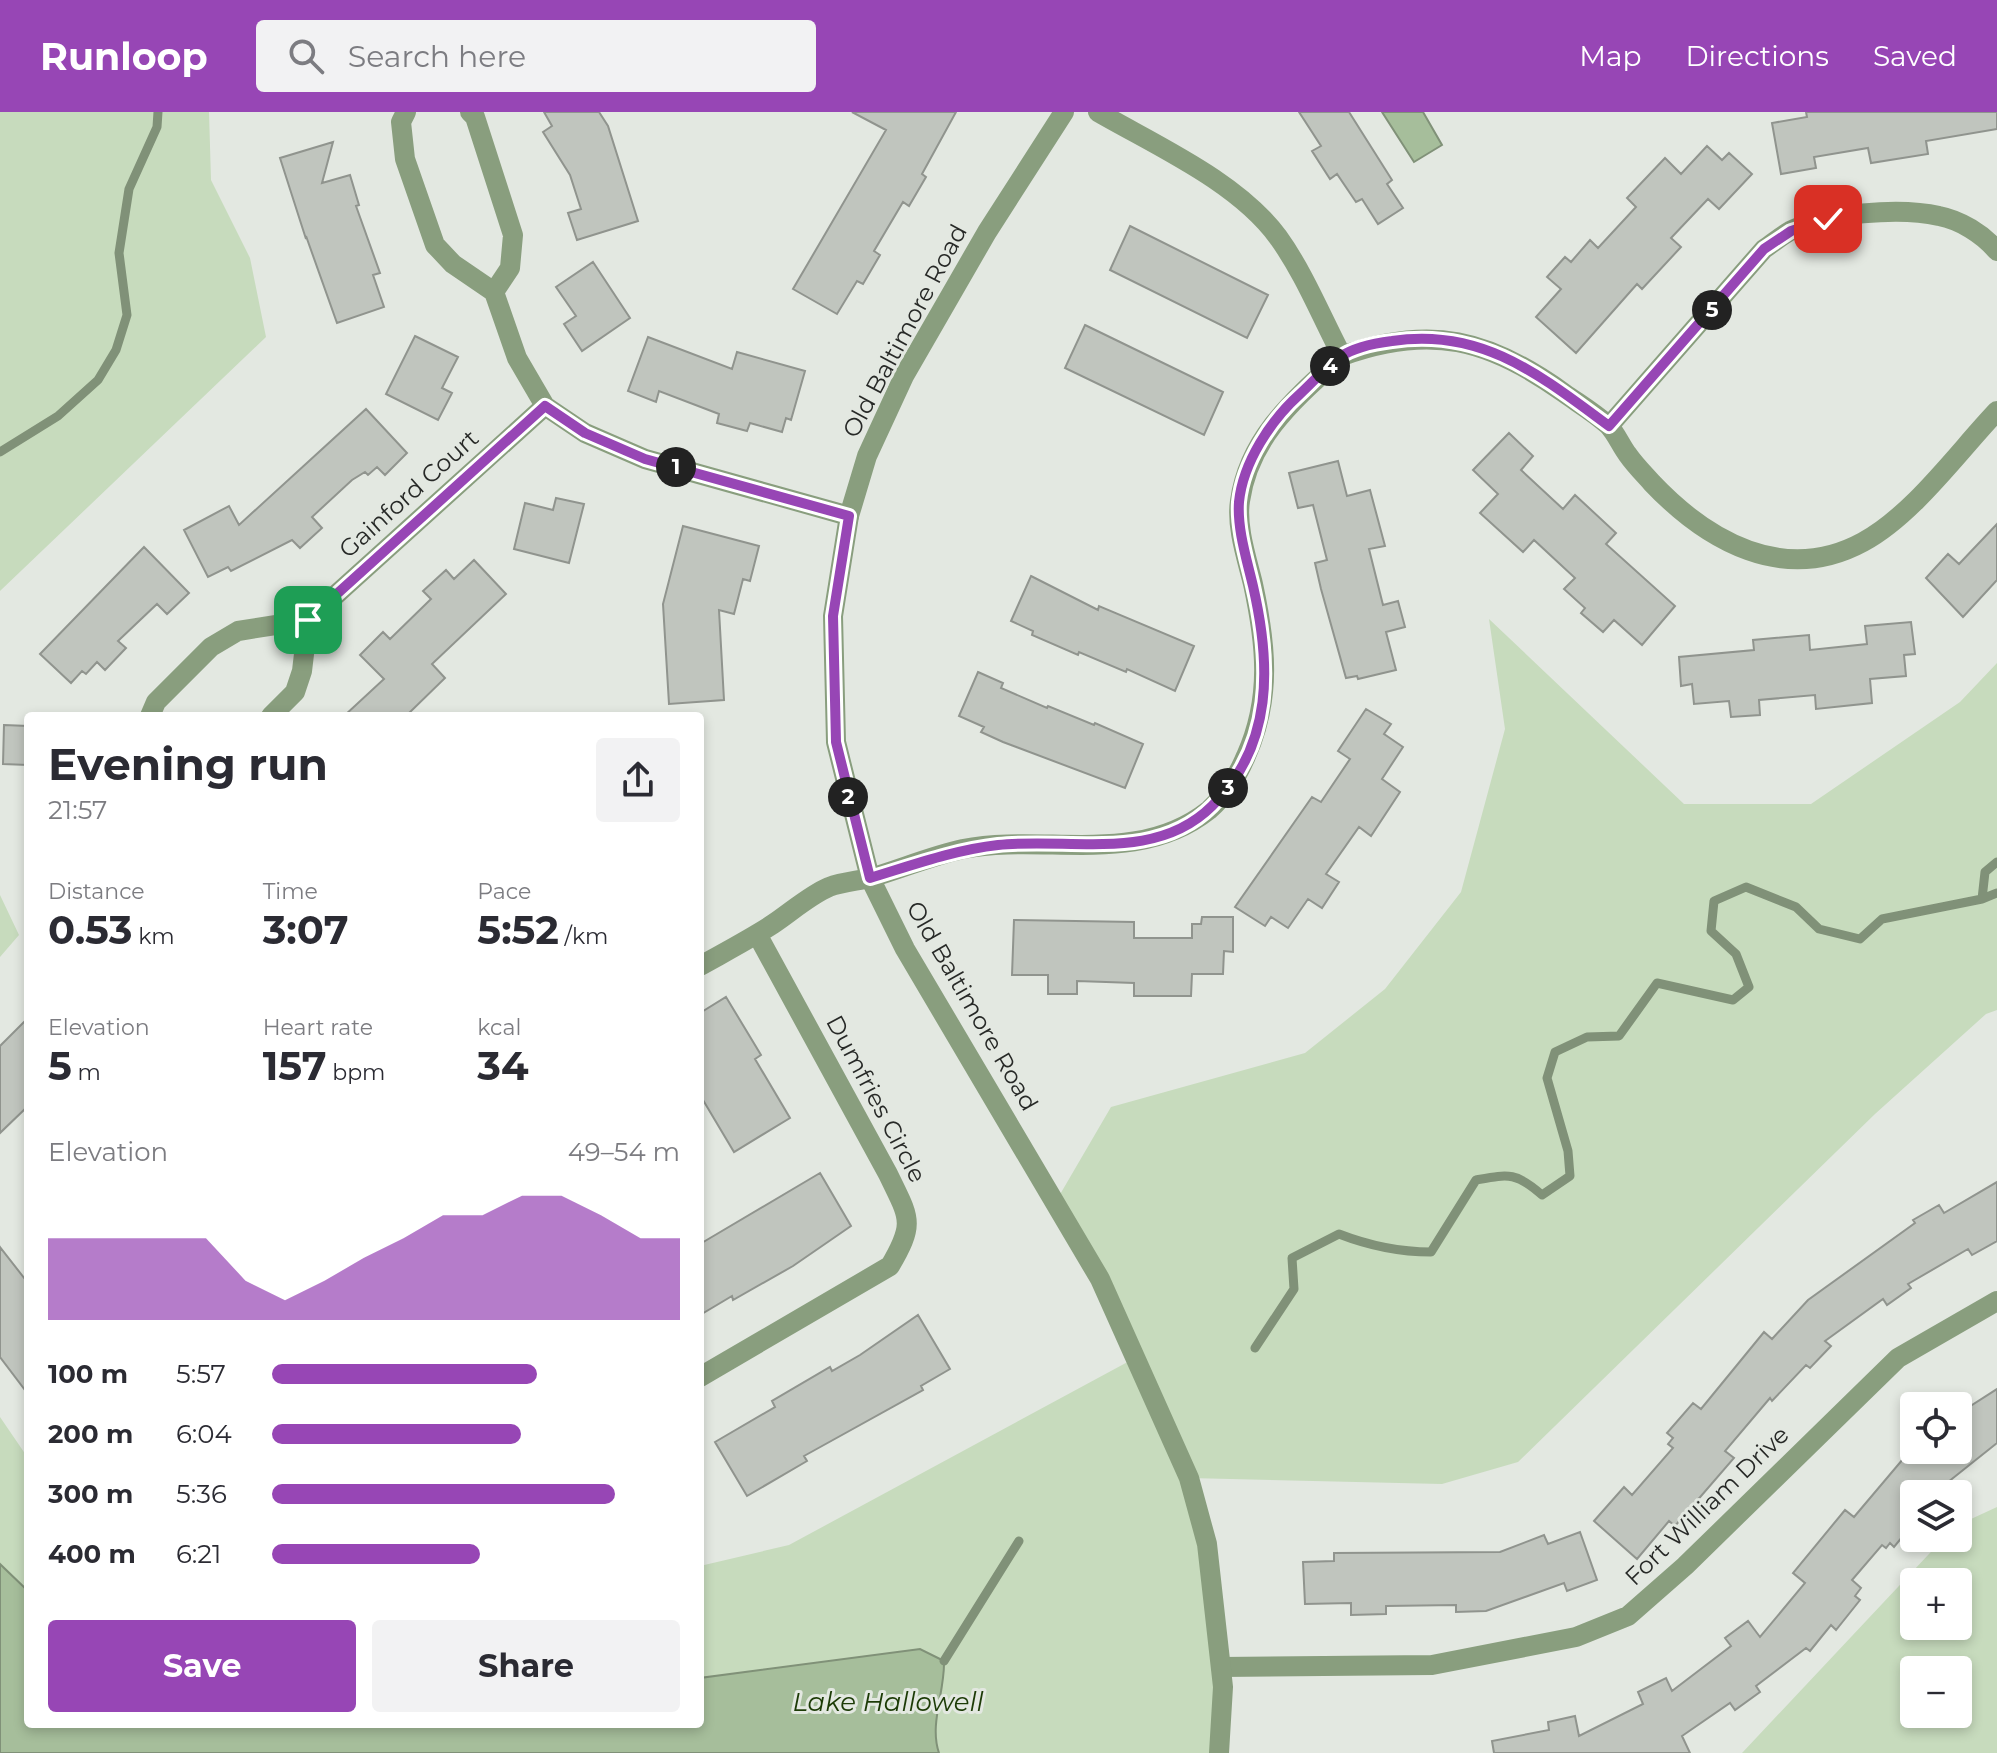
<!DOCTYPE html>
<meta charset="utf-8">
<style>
:root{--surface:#fff;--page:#f2f2f3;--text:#2b2b33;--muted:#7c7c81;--accent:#9746b5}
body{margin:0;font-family:Montserrat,sans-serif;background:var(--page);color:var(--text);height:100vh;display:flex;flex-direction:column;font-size:30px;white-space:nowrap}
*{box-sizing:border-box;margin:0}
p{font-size:26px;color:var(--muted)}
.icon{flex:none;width:44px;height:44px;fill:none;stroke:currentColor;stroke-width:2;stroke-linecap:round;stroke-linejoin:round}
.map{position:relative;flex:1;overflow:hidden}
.panel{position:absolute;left:24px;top:600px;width:680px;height:1016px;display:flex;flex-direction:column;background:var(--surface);border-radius:8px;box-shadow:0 4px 12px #0003}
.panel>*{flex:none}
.fabs{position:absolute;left:1900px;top:1280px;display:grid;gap:16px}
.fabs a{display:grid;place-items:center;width:72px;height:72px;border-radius:8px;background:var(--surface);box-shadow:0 4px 12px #0003;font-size:40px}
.pin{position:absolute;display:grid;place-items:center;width:68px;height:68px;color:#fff;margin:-34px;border-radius:16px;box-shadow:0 4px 12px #0006}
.km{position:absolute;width:40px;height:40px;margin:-20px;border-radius:50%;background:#222;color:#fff;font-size:22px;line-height:40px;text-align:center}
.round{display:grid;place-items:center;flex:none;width:84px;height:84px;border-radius:8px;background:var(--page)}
.overview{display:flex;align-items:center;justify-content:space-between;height:136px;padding:0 24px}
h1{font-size:44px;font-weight:700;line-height:60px}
.figures{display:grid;grid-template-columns:repeat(3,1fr);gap:12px;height:136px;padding:8px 24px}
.figures div{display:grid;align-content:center}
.figures b{font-size:40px;font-weight:700}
.figures small{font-size:22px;font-weight:400}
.figures p{font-size:22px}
.chart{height:224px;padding:16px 24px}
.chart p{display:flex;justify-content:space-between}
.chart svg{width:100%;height:144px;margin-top:8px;fill:var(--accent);opacity:.7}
.action{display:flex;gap:16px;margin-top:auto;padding:16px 24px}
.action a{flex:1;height:92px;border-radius:8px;background:var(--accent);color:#fff;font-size:32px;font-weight:700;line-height:92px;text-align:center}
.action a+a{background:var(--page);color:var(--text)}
ul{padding:0 24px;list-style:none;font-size:26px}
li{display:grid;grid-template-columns:128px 96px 1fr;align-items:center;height:60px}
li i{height:20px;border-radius:10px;background:var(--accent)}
header{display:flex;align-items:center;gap:48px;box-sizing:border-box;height:112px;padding:0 40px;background:var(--accent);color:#fff}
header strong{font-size:38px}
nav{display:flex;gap:44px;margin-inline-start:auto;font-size:28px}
.search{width:560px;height:72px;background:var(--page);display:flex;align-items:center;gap:20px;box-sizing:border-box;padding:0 28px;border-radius:8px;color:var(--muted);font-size:30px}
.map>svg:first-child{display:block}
</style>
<header>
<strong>Runloop</strong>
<div class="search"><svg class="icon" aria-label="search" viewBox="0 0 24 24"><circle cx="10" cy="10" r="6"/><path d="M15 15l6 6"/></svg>Search here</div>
<nav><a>Map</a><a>Directions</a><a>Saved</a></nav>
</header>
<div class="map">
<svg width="1997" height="1641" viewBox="0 0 1997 1641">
<rect width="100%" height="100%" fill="#e3e8e1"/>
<path fill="#c7dbbd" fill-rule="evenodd" d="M0 0H209L211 68 250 146 266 225 0 479Z
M1489 507 1684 692H1811L1960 590 1997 551V898L1986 902 1875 1002 1518 1350 1442 1372 1189 1366 1207 1432 1219 1641H0V1305L28 1346V1612H700V1454L789 1433 1135 1246 1055 1091 1111 995 1305 941 1385 877 1461 780 1505 617Z
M0 783 19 823 0 845Z
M1997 1395V1641H1742L1944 1426H1958V1413ZM1958 1470V1514H1914V1470ZM1958 1558V1602H1914V1558Z"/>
<path fill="#a6be9b" stroke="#809178" stroke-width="2" d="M1382 0H1423L1442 33 1414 50Z
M0 1452 28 1479V1612H700V1566L920 1537 944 1549C945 1580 929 1612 939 1641H0Z"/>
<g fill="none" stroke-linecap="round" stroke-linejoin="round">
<path stroke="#809178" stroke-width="9" d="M0 340 58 304 98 268 116 238 127 203 119 141 129 77 157 15 158 0
M1982 787 1997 781
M1255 1236 1294 1177 1292 1146 1339 1122C1370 1134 1398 1140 1431 1140L1476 1068C1509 1062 1516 1060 1542 1083L1570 1064 1568 1039 1547 966 1555 940 1587 925 1619 924 1657 871 1733 888 1749 875 1736 842 1711 819 1714 789 1746 775 1796 795 1819 817 1860 827 1882 807 1982 787 1985 760 1997 750
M944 1549 1019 1429"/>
</g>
<path fill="#c0c5be" stroke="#90948e" stroke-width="2" d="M544 0H599L608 14 638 109 577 128 568 101 581 97 570 63 543 20 552 14Z
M852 0H956L922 62 926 65 909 94 903 90 874 139 880 143 863 172 857 169 837 202 793 177 886 18Z
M1299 0H1349L1392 68 1387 72 1403 96 1378 112 1362 87 1356 90 1337 62 1330 67 1312 39 1321 34Z
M1806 0H1997V17L1926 29 1928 42 1871 51 1868 36 1814 45 1816 56 1781 62 1772 11 1807 5Z
M333 30 322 71 350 63 359 93 356 94 380 161 373 163 384 195 337 211 306 124V127L280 46Z
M1707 34 1722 48 1729 41 1752 62 1719 97 1708 87 1671 126 1681 135 1642 177 1637 172 1576 241 1536 205 1561 177 1547 165 1565 145 1571 150 1590 128 1598 136 1636 95 1627 86 1665 46 1681 62Z
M1130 114 1268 183 1247 226 1110 158Z
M593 150 630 206 582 239 564 212 576 204 556 175Z
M1085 213 1223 280 1204 323 1065 256Z
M415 224 458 245 442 276 452 281 438 308 386 282Z
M648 225 732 257 737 240 805 259 791 308 786 306 782 320 750 311 747 319 717 311 719 302 659 279 656 290 628 279Z
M366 297 407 341 385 363 377 355 368 363 365 360 352 368 312 405 322 416 300 436 292 428 231 459 228 455 208 465 184 418 229 394 239 413Z
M1509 321 1533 344 1521 358 1563 397 1575 383 1616 421 1606 432 1675 494 1642 533 1614 508 1603 520 1581 501 1585 496 1564 477 1575 466 1534 428 1523 440 1480 401 1498 382 1473 358Z
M1338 349 1347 384 1370 378 1385 434 1369 437 1383 493 1398 489 1405 515 1386 520 1396 558 1358 567 1357 564 1346 566 1321 477 1315 451 1327 448 1313 393 1298 396 1289 361Z
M556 386 584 392 569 451 514 437 525 391 553 398Z
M1997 412V468L1963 505 1926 466 1948 442 1959 452Z
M683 414 759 434 750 469 743 467 734 502 719 498 724 588 669 592 663 492Z
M144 435 189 481 167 502 157 492 118 529 126 536 105 558 97 550 86 562 82 559 71 571 40 542Z
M474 448 506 482 432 552 445 566 406 604H344L384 567 360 543 383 520 390 527 431 487 423 479 446 458 454 467Z
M1031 464 1098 498 1099 494 1194 534 1175 579 1127 557 1126 560 1079 540 1078 543 1032 523 1033 519 1011 509Z
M1911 510 1915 542 1904 543 1906 564 1870 567 1872 591 1816 597 1815 583 1759 588 1760 603 1731 605 1729 589 1694 592 1692 572 1681 574 1679 545 1754 538 1753 528 1809 523 1810 538 1867 532 1865 514Z
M978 560 1003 571 1001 576 1047 596 1048 594 1094 613 1095 611 1143 632 1125 676 1003 630 981 620 984 615 959 604Z
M1366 597 1391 612 1384 622 1403 635 1382 667 1400 680 1371 724 1359 715 1326 762 1339 770 1322 796 1308 787 1288 816 1271 805 1265 814 1235 795 1312 685 1321 690 1350 647 1338 639Z
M4 613 28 614V653L3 652Z
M1202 805H1233V840L1224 839 1223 862H1192L1191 884H1134V871L1106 870 1077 869V882H1048V863H1012L1014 808 1134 810V826H1192V812H1201Z
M726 885 761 943 755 947 790 1006 734 1040 700 983V901Z
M28 906V994L0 1021V934Z
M820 1061 851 1114 793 1154 733 1188 732 1184 700 1203V1132Z
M1997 1070V1129L1972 1143 1968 1137 1908 1172 1911 1176 1887 1193 1883 1187 1825 1229 1831 1234 1810 1256 1806 1253 1772 1289 1770 1286 1725 1339 1734 1346 1695 1391 1675 1414 1669 1409 1637 1447 1594 1409 1624 1375 1632 1383 1673 1336 1668 1332 1673 1326 1667 1321 1693 1291 1701 1297 1764 1220 1772 1227 1808 1188 1915 1111 1913 1108 1939 1093 1944 1101Z
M0 1135 28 1171V1282L0 1245Z
M918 1203 950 1257 921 1274 923 1278 804 1344 807 1349 747 1384 715 1330 775 1295 772 1289 830 1255 832 1259 860 1243Z
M1997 1277V1331L1933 1382H1914V1397L1904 1406 1912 1413 1894 1435 1890 1431 1886 1436 1882 1433 1852 1468 1861 1476 1855 1484 1860 1488 1836 1518 1831 1513 1810 1539 1806 1536 1756 1574 1760 1580 1735 1598 1730 1591 1682 1624 1690 1641H1494L1492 1629 1549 1618 1548 1610 1575 1604 1579 1624 1643 1592 1638 1580 1666 1566 1672 1579 1731 1534 1725 1526 1748 1509 1760 1525 1805 1471 1793 1461 1845 1398 1854 1405 1903 1347 1914 1337 1958 1338V1302Z
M1580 1420 1597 1468 1567 1479 1564 1471 1486 1499 1456 1500V1493L1386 1494V1502L1351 1503V1491L1305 1492 1303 1450 1334 1449V1441L1500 1440 1544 1423 1548 1432Z"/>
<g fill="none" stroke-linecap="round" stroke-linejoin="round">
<path stroke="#899e7e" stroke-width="20" d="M406 0 401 10 405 47 435 133 453 152 494 180 517 246 545 294 585 321 645 347 849 404
M470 0 475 5 513 123 510 156 494 180
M1098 0C1157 34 1238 70 1278 125 1304 161 1321 204 1342 244 1430 212 1489 227 1564 281 1578 291 1595 301 1608 313 1616 321 1621 334 1628 343 1635 353 1644 362 1652 371 1707 429 1784 473 1863 430 1913 403 1958 340 1997 299
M1609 314 1764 137C1773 131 1781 124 1790 119 1825 101 1900 95 1939 104 1960 108 1983 122 1997 139
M150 604 156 590 211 535 238 519 308 508 545 294
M271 604 295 580 302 559 308 508
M700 854C725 840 750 827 773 812 791 800 810 783 829 775 842 770 857 769 870 766 901 757 931 744 963 737 1045 721 1137 755 1209 698 1225 684 1238 663 1246 644 1272 586 1266 532 1253 472 1247 447 1236 415 1240 389 1249 324 1297 285 1342 244
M700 1265 890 1154C916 1110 909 1106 888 1062L757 822
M1221 1555 1432 1553 1576 1525 1628 1504 1685 1454 1898 1246 1997 1189"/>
<path stroke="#899e7e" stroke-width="20" d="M1064 0 987 120 904 264 867 344 849 404 833 504 836 630 870 766 905 837 1100 1167 1189 1366 1207 1432 1223 1575 1219 1641"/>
</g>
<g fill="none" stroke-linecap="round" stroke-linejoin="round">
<g stroke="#fff" stroke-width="16">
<path id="route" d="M308 508 545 294 585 321 645 347 849 404 833 504 836 630 870 766C913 753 954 738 998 733 1069 725 1155 751 1212 694 1274 633 1271 552 1253 474 1247 448 1237 417 1239 390 1243 350 1271 308 1300 282 1313 270 1326 255 1340 245 1353 236 1376 231 1392 229 1482 215 1541 264 1609 314L1764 137 1791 119 1828 107"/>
</g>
<use href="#route" stroke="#9746b5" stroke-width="10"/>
</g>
<g text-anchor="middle" stroke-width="6" stroke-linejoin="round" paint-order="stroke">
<g font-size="24" fill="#272927" stroke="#e3e8e1">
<text transform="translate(905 219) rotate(-62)" y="8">Old Baltimore Road</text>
<text transform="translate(409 382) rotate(-42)" y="8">Gainford Court</text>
<text transform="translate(972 894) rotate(60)" y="8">Old Baltimore Road</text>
<text transform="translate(876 987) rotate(62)" y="8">Dumfries Circle</text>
<text transform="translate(1707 1394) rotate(-44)" y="8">Fort William Drive</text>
</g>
<g font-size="26" font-style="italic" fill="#1c3b06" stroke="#e3e8e1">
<text x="888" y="1599">Lake Hallowell</text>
</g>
</g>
</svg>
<div class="fabs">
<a><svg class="icon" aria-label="locate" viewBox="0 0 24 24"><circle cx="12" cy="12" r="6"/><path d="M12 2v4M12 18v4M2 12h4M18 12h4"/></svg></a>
<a><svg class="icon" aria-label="layers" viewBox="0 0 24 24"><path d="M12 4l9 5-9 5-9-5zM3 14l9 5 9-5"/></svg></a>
<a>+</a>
<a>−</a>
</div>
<div class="pin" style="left:308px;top:508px;background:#1e9e55"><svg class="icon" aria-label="arrive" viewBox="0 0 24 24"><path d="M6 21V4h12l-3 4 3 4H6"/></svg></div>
<div class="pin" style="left:1828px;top:107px;background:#d93025"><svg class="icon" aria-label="check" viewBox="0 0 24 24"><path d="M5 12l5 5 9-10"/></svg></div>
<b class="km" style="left:676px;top:355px">1</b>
<b class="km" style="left:848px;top:685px">2</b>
<b class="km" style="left:1228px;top:676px">3</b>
<b class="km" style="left:1330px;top:254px">4</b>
<b class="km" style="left:1712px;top:198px">5</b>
<section class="panel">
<div class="overview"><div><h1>Evening run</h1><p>21:57</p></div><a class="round"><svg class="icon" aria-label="share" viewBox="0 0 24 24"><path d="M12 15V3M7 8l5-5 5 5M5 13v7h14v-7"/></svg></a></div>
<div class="figures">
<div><p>Distance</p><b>0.53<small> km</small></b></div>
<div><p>Time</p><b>3:07</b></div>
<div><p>Pace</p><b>5:52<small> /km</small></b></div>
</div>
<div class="figures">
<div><p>Elevation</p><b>5<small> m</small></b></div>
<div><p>Heart rate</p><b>157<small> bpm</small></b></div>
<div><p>kcal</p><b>34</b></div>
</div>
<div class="chart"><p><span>Elevation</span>49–54 m</p>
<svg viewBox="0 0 160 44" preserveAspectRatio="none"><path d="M0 44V19L10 19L20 19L30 19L40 19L50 32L60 38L70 32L80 25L90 19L100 12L110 12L120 6L130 6L140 12L150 19L160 19V44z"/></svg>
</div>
<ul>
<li><b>100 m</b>5:57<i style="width:65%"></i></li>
<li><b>200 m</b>6:04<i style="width:61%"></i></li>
<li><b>300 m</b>5:36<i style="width:84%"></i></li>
<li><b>400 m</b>6:21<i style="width:51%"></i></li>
</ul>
<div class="action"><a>Save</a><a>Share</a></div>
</section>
</div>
